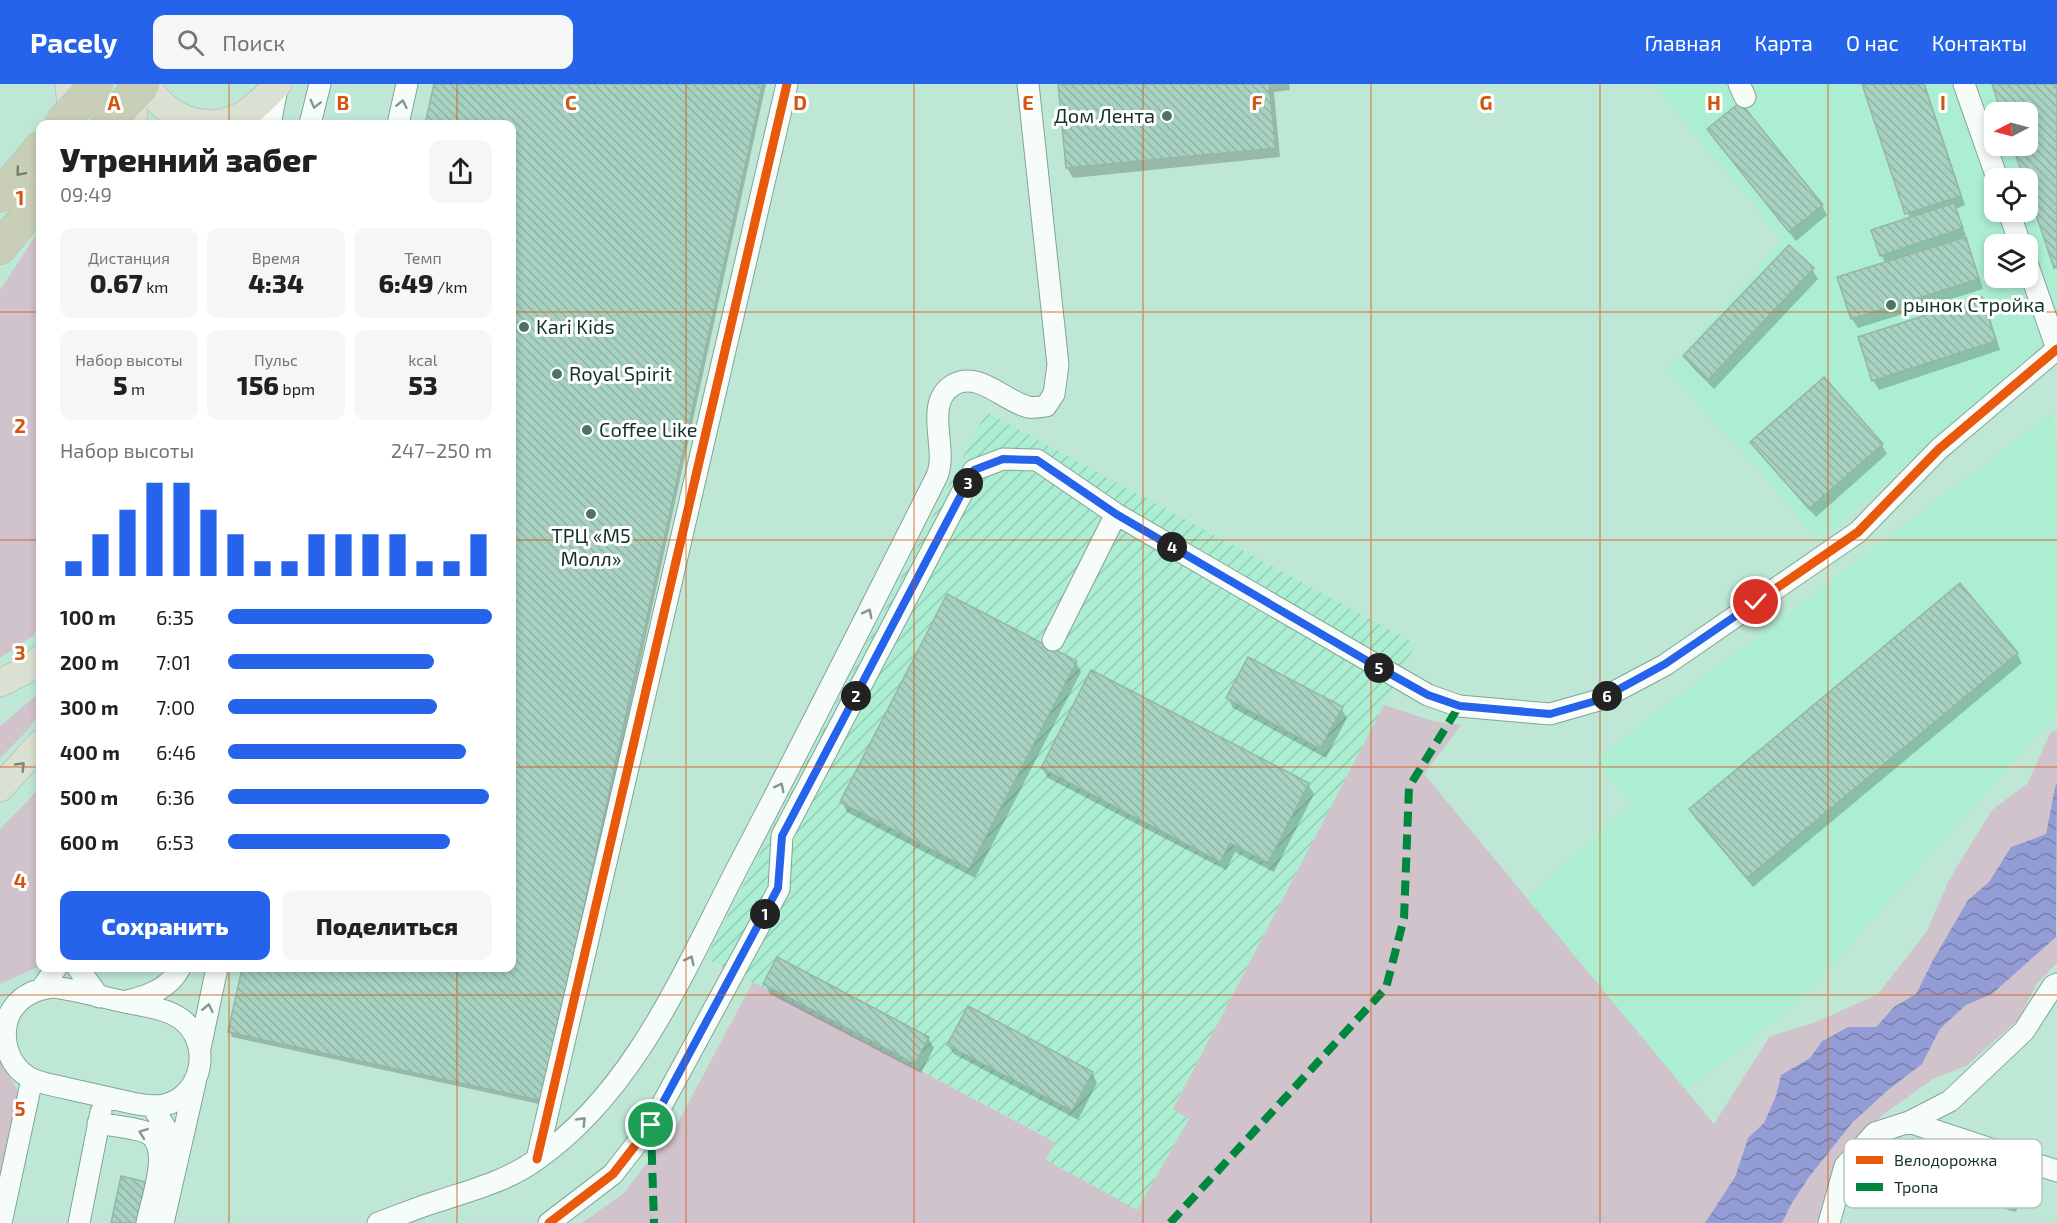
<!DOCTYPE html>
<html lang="ru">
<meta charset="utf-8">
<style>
:root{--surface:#fff;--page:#f6f6f6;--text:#202124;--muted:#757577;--accent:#2563eb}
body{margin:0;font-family:"Exo 2",sans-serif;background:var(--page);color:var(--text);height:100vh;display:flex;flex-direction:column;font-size:22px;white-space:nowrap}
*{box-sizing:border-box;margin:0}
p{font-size:20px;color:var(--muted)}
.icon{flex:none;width:33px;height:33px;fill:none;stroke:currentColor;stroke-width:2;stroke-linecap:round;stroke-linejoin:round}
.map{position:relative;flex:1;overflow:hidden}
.panel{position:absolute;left:36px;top:36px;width:480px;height:852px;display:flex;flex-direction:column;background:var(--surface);border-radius:12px;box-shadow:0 3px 9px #0003}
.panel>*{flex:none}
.needle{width:39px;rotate:264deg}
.buttons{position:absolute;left:1984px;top:18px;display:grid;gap:12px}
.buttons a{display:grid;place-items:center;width:54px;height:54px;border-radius:12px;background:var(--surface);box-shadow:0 3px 9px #0003;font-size:30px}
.pin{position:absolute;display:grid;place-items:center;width:51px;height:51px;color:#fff;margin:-26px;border:3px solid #fff;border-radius:50%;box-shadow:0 2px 6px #0007}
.km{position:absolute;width:30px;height:30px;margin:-15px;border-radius:50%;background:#222;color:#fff;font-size:16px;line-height:30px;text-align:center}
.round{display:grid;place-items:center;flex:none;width:63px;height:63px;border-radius:12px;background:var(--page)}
.head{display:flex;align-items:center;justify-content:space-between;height:102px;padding:0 24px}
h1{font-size:33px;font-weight:800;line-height:45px}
.metrics{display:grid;grid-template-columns:repeat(3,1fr);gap:9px;height:102px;padding:6px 24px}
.metrics div{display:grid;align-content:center;border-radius:12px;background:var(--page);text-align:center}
.metrics b{font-size:26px;font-weight:800}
.metrics small{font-size:16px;font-weight:400}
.metrics p{font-size:16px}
.chart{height:168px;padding:12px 24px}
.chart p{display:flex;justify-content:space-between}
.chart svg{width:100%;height:108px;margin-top:6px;stroke:var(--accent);stroke-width:6}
.cta{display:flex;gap:12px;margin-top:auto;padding:12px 24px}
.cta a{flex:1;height:69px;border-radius:12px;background:var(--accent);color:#fff;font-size:24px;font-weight:800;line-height:69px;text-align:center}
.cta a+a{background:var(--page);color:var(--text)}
ul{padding:0 24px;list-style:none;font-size:20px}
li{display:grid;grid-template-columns:96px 72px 1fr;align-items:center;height:45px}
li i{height:15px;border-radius:8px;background:var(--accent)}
header{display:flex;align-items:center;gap:36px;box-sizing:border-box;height:84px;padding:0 30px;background:var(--accent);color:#fff}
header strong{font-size:28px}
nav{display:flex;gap:33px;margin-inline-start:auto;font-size:21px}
.search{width:420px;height:54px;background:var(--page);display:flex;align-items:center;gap:15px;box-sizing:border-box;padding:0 21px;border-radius:12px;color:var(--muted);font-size:22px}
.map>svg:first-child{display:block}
</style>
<header>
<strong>Pacely</strong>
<div class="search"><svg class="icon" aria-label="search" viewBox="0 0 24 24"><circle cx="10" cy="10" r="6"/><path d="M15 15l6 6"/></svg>Поиск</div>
<nav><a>Главная</a><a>Карта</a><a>О нас</a><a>Контакты</a></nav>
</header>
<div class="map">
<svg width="2057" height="1139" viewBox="0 0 2057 1139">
<defs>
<pattern id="industrial-furrows" width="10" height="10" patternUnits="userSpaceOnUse" patternTransform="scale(1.5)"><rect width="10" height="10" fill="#aceed1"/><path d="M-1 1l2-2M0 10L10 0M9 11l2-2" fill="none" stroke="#93cdb3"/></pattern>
<pattern id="water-waves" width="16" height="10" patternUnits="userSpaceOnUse" patternTransform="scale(1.5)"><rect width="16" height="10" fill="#949cd5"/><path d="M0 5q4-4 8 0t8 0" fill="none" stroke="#7880ad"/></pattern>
<pattern id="building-back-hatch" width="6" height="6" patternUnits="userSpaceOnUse" patternTransform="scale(1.5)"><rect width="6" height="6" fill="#a7d1c0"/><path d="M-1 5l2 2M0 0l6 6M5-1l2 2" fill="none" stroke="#8fb4a5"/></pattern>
</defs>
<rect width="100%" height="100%" fill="#bee8d5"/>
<path fill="#aceed1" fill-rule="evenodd" d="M1653 0H2057V248L1818 458 1761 388 1667 286 1783 156ZM1995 28H2028V62H1995ZM1995 94H2028V128H1995ZM1995 160H2028V194H1995Z
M2052 329 2057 362V629L1800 917 1685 1007 1527 814 1632 720 1595 676Z"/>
<path fill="url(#industrial-furrows)" d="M986 328 1416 560 1173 1024 1189 1034 1137 1127 1046 1076 1055 1057 706 874Z"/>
<path fill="#d1c3cc" d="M40 145V541L34 551 0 574V206Z
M40 608V629L25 649 0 674V642Z
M1384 621 1433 637 1461 641 1424 690 1714 1040 1770 952 1814 939 1878 910 1927 847 1949 796 1992 726 2028 699 2050 649 2057 646V700L2055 704 2046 750 2011 763 1989 798 1968 816 1933 876 1916 910 1894 923 1876 943H1848L1822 956 1810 974 1781 991 1776 1012 1764 1039 1748 1054 1735 1093 1705 1139H582L624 1109 677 1040 753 898 1055 1058 1046 1076 1137 1126 1189 1035 1173 1025Z
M40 704V882L0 900V745Z
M2057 851V879L2037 899 2018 936 1966 982 1933 995 1884 1030 1841 1069 1822 1126 1820 1139H1782L1792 1119 1809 1093 1852 1039 1887 1007 1922 980 1940 945 1966 921 1992 910Z
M0 977 19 1008 0 1099Z"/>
<path fill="url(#water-waves)" d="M2057 700 2056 853 1992 910 1966 921 1940 945 1922 980 1887 1007 1852 1039 1809 1093 1792 1119 1782 1139H1705L1735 1093 1748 1054 1764 1039 1776 1012 1781 991 1810 974 1822 957 1848 943H1876L1894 923 1916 910 1933 876 1968 816 1989 798 2011 763 2046 750 2055 703Z"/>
<path fill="#0003" d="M436 0H766L544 1021 232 953 230 948 244 884H512V40H427Z
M1059 0H1289L1290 6 1274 8 1280 73 1073 94 1067 84Z
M1863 0H1925L1965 121 1956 125 1966 152H1963L1970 165 1983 205 1858 244 1852 235 1839 194 1886 180 1881 171 1910 135Z
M1993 0H2057V186L2028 102V94H2025L2014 62H2028V28H2003Z
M1709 45 1822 122 1827 131 1796 157 1714 55Z
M1812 185 1818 195 1714 305 1691 282 1685 272Z
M1981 214 1987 224 2000 266 1879 306 1873 296Z
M1752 358 1881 360 1887 370 1816 433 1758 368Z
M2017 570 2022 579 1753 803 1696 735 1691 725Z
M1076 578 1081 588 975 794 847 728 842 718Z
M1228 614 1341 624 1347 634 1326 674 1233 624Z
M1042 684 1308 700 1314 710 1274 788 1235 768 1226 786 1048 694Z
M765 900 928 954 934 964 921 989 770 910Z
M948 961 1092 989 1097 999 1078 1036 954 970Z
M2020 1103 2023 1108 2016 1128 1997 1123 1995 1118Z"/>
<path fill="url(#building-back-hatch)" stroke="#95b6a7" stroke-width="1.5" d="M434 0H763L542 1017 228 948 242 884H512V40H425Z
M1058 0H1269L1276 64 1066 84Z
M1862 0H1924L1961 112 1905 130Z
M1992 0H2057V183L2054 184 2028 107V94H2024L2012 62H2028V28H2001Z
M1740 18 1823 121 1789 148 1707 45Z
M1954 119 1963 144 1880 172 1871 146Z
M1966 153 1979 195 1851 235 1837 193Z
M1789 161 1814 184 1708 296 1683 272Z
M1982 213 1996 257 1872 297 1858 253Z
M1824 293 1883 360 1809 425 1750 358Z
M1960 499 2018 569 1747 794 1689 725Z
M947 510 1077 577 969 785 840 718Z
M1248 573 1343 623 1320 665 1226 614Z
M1091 586 1309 699 1268 779 1230 759 1220 778 1041 684Z
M777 873 929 953 915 980 763 900Z
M968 922 1093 988 1072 1027 947 961Z
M121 1092 146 1098 142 1113 147 1114 141 1139H111Z
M2000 1096 2021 1102 2014 1125 1993 1118Z"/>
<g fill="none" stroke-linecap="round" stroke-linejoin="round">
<g stroke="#83a496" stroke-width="23">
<path id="minor" d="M1739 0 1745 13
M1964 0 1997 94
M270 40 278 0
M310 40 320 0
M398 40 407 0
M2009 128 2020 160
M2028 182 2057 265
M1053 556 1116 430
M78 884 99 913
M53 903C77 906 101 913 125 918 143 922 166 924 181 935 213 959 203 1012 164 1021 153 1023 142 1021 132 1019 110 1014 87 1009 65 1004 54 1001 41 1000 30 994 8 982 0 954 9 931 18 913 35 905 53 903Z
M42 904 56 884
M127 917C148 912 169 905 180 884
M200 964 217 884
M152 1022 171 1053 176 1076
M1909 1038 2057 1087
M98 1039C113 1042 131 1043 145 1048 174 1058 151 1117 147 1139
M537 1075 787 0
M1 1139 32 995
M79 1139 101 1028
M163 1139 195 999
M378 1139C398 1132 418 1123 439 1117 472 1106 507 1097 536 1076 638 1005 686 881 742 775 808 649 872 521 936 394 950 367 922 320 953 301 978 286 1004 317 1028 323 1033 324 1040 323 1046 322L1054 310 1058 281 1028 0
M549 1139 613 1090 651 1041 779 805 782 752 974 386 1003 375 1037 376 1116 430 1428 611 1459 622 1550 630 1599 616 1665 581 1858 448 1939 365 2057 265
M1829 1139 1845 1082 1875 1049 1909 1038 1950 1017 2024 947 2053 902 2057 900"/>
</g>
<g stroke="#b5cac1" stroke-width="29">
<path id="major" d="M69 0 73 40
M132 0 134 40
M146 0C165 33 203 50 239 33 254 26 266 12 278 0
M0 599 30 584 40 575
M0 704 40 660"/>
</g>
<g stroke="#b5cac1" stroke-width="34">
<path id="highway" d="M0 112 40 64
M0 164 40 115"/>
</g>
<use href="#minor" stroke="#f5fcf9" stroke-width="21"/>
<use href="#major" stroke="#dae0d2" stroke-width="27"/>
<use href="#highway" stroke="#c9ceb6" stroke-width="32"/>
<g stroke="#b5cac1" stroke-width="34" stroke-linecap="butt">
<path id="highway-bridge" d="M60 40 97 0
M105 40 143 0"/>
</g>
<use href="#highway-bridge" stroke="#c9ceb6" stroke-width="32"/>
<path stroke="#00873e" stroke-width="8" stroke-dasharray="15 8" stroke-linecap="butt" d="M651 1043 654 1139
M1170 1139 1386 904 1404 834 1409 703 1459 622"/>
<g stroke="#fff" stroke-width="13">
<path id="cycleway" d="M537 1075 787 0
M549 1139 613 1090 651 1041 779 805 782 752 974 386 1003 375 1037 376 1116 430 1428 611 1459 622 1550 630 1599 616 1665 581 1858 448 1939 365 2057 265"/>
</g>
<use href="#cycleway" stroke="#e8590c" stroke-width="9"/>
</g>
<defs><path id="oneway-chevron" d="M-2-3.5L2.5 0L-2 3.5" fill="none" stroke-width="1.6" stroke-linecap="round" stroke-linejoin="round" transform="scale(1.5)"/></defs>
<g stroke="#849890">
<use href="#oneway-chevron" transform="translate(315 20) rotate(104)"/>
<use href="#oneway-chevron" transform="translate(402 20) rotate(-78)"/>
<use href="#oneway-chevron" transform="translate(868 529) rotate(-63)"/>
<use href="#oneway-chevron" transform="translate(780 703) rotate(-63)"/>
<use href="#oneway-chevron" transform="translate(690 876) rotate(-63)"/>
<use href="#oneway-chevron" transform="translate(208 924) rotate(-78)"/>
<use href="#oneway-chevron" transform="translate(582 1037) rotate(-46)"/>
<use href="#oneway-chevron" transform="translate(143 1049) rotate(-160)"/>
</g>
<use stroke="#6e806e" href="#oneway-chevron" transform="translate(20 88) rotate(130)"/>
<use stroke="#778a7c" href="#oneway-chevron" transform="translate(21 682) rotate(-46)"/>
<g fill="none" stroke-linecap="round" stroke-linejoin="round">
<g stroke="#fff" stroke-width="12">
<path id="route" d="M651 1041 778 804 782 752 974 386 1003 375 1037 376 1116 430 1376 582 1428 611 1460 622 1550 630 1599 616 1665 580 1756 518"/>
</g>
<use href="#route" stroke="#2563eb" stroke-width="8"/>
</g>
<path fill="none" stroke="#d3550f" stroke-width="1.5" stroke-opacity="0.55" d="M229 0V40M457 0V40M686 0V1139M914 0V1139M1143 0V1139M1371 0V1139M1600 0V1139M1828 0V1139M0 228H40M512 228H2057M0 456H40M512 456H2057M0 683H40M512 683H2057M229 884V1139M457 884V1139M0 911H2057"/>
<g fill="#507264" stroke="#fff" stroke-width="2">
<circle cx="1167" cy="32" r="6"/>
<circle cx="1891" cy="221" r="6"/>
<circle cx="524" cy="243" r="6"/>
<circle cx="557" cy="290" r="6"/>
<circle cx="587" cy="346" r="6"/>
<circle cx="591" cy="430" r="6"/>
</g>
<g text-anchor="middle" stroke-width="6" stroke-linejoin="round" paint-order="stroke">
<g font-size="20" fill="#143327" stroke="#fff" text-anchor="start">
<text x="1155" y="39" text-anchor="end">Дом Лента</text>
<text x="1903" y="228">рынок Стройка</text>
<text x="536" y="250">Kari Kids</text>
<text x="569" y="297">Royal Spirit</text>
<text x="599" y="353">Coffee Like</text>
<text x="591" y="459" text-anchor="middle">ТРЦ «М5<tspan x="591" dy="23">Молл»</tspan></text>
</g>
</g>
<rect x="1844" y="1055" width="198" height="69" rx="9" fill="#fff" stroke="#b8c2be" stroke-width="1.5"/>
<rect x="1856" y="1072" width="27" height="8" fill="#e8590c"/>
<rect x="1856" y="1099" width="27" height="8" fill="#00873e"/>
<g font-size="16" fill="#143327">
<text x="1894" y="1082">Велодорожка</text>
<text x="1894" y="1109">Тропа</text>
</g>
<g font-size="20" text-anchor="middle" font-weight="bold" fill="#d3550f" stroke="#fff" stroke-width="6" stroke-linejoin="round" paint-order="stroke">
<text x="114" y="26">A</text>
<text x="343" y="26">B</text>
<text x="571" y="26">C</text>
<text x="800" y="26">D</text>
<text x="1028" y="26">E</text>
<text x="1257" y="26">F</text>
<text x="1486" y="26">G</text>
<text x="1714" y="26">H</text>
<text x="1943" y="26">I</text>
<text x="20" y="121">1</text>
<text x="20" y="349">2</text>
<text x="20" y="576">3</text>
<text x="20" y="804">4</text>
<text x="20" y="1032">5</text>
</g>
</svg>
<div class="buttons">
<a><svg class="needle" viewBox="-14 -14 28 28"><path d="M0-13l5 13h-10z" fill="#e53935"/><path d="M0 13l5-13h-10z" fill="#757577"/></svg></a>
<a><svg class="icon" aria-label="locate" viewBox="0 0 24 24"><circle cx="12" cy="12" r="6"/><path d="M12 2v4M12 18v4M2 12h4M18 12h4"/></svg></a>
<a><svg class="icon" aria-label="layers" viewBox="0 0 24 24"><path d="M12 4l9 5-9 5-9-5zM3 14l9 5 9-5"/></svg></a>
</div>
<div class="pin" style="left:651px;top:1041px;background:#1e9e55"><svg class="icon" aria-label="arrive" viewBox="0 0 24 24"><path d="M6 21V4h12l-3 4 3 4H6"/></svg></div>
<div class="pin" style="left:1756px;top:518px;background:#d93025"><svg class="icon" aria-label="check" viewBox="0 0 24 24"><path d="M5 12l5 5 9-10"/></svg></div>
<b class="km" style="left:765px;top:830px">1</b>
<b class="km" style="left:856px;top:612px">2</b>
<b class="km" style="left:968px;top:399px">3</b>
<b class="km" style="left:1172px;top:463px">4</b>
<b class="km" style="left:1379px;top:584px">5</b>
<b class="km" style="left:1607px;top:612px">6</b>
<section class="panel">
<div class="head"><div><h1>Утренний забег</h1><p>09:49</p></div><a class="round"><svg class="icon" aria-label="share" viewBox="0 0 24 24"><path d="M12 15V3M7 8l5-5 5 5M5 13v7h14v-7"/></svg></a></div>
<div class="metrics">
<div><p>Дистанция</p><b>0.67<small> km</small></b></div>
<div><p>Время</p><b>4:34</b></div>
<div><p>Темп</p><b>6:49<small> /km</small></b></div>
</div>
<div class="metrics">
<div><p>Набор высоты</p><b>5<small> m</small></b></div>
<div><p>Пульс</p><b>156<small> bpm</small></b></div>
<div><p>kcal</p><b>53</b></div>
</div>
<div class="chart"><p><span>Набор высоты</span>247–250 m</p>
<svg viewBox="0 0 160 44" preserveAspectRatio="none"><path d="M5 44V38M15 44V27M25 44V17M35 44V6M45 44V6M55 44V17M65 44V27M75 44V38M85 44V38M95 44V27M105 44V27M115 44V27M125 44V27M135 44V38M145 44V38M155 44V27"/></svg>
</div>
<ul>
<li><b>100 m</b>6:35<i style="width:100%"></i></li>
<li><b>200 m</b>7:01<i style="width:78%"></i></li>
<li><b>300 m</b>7:00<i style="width:79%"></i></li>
<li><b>400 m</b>6:46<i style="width:90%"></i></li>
<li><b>500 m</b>6:36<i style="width:99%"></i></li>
<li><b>600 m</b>6:53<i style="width:84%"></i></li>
</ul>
<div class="cta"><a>Сохранить</a><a>Поделиться</a></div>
</section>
</div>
